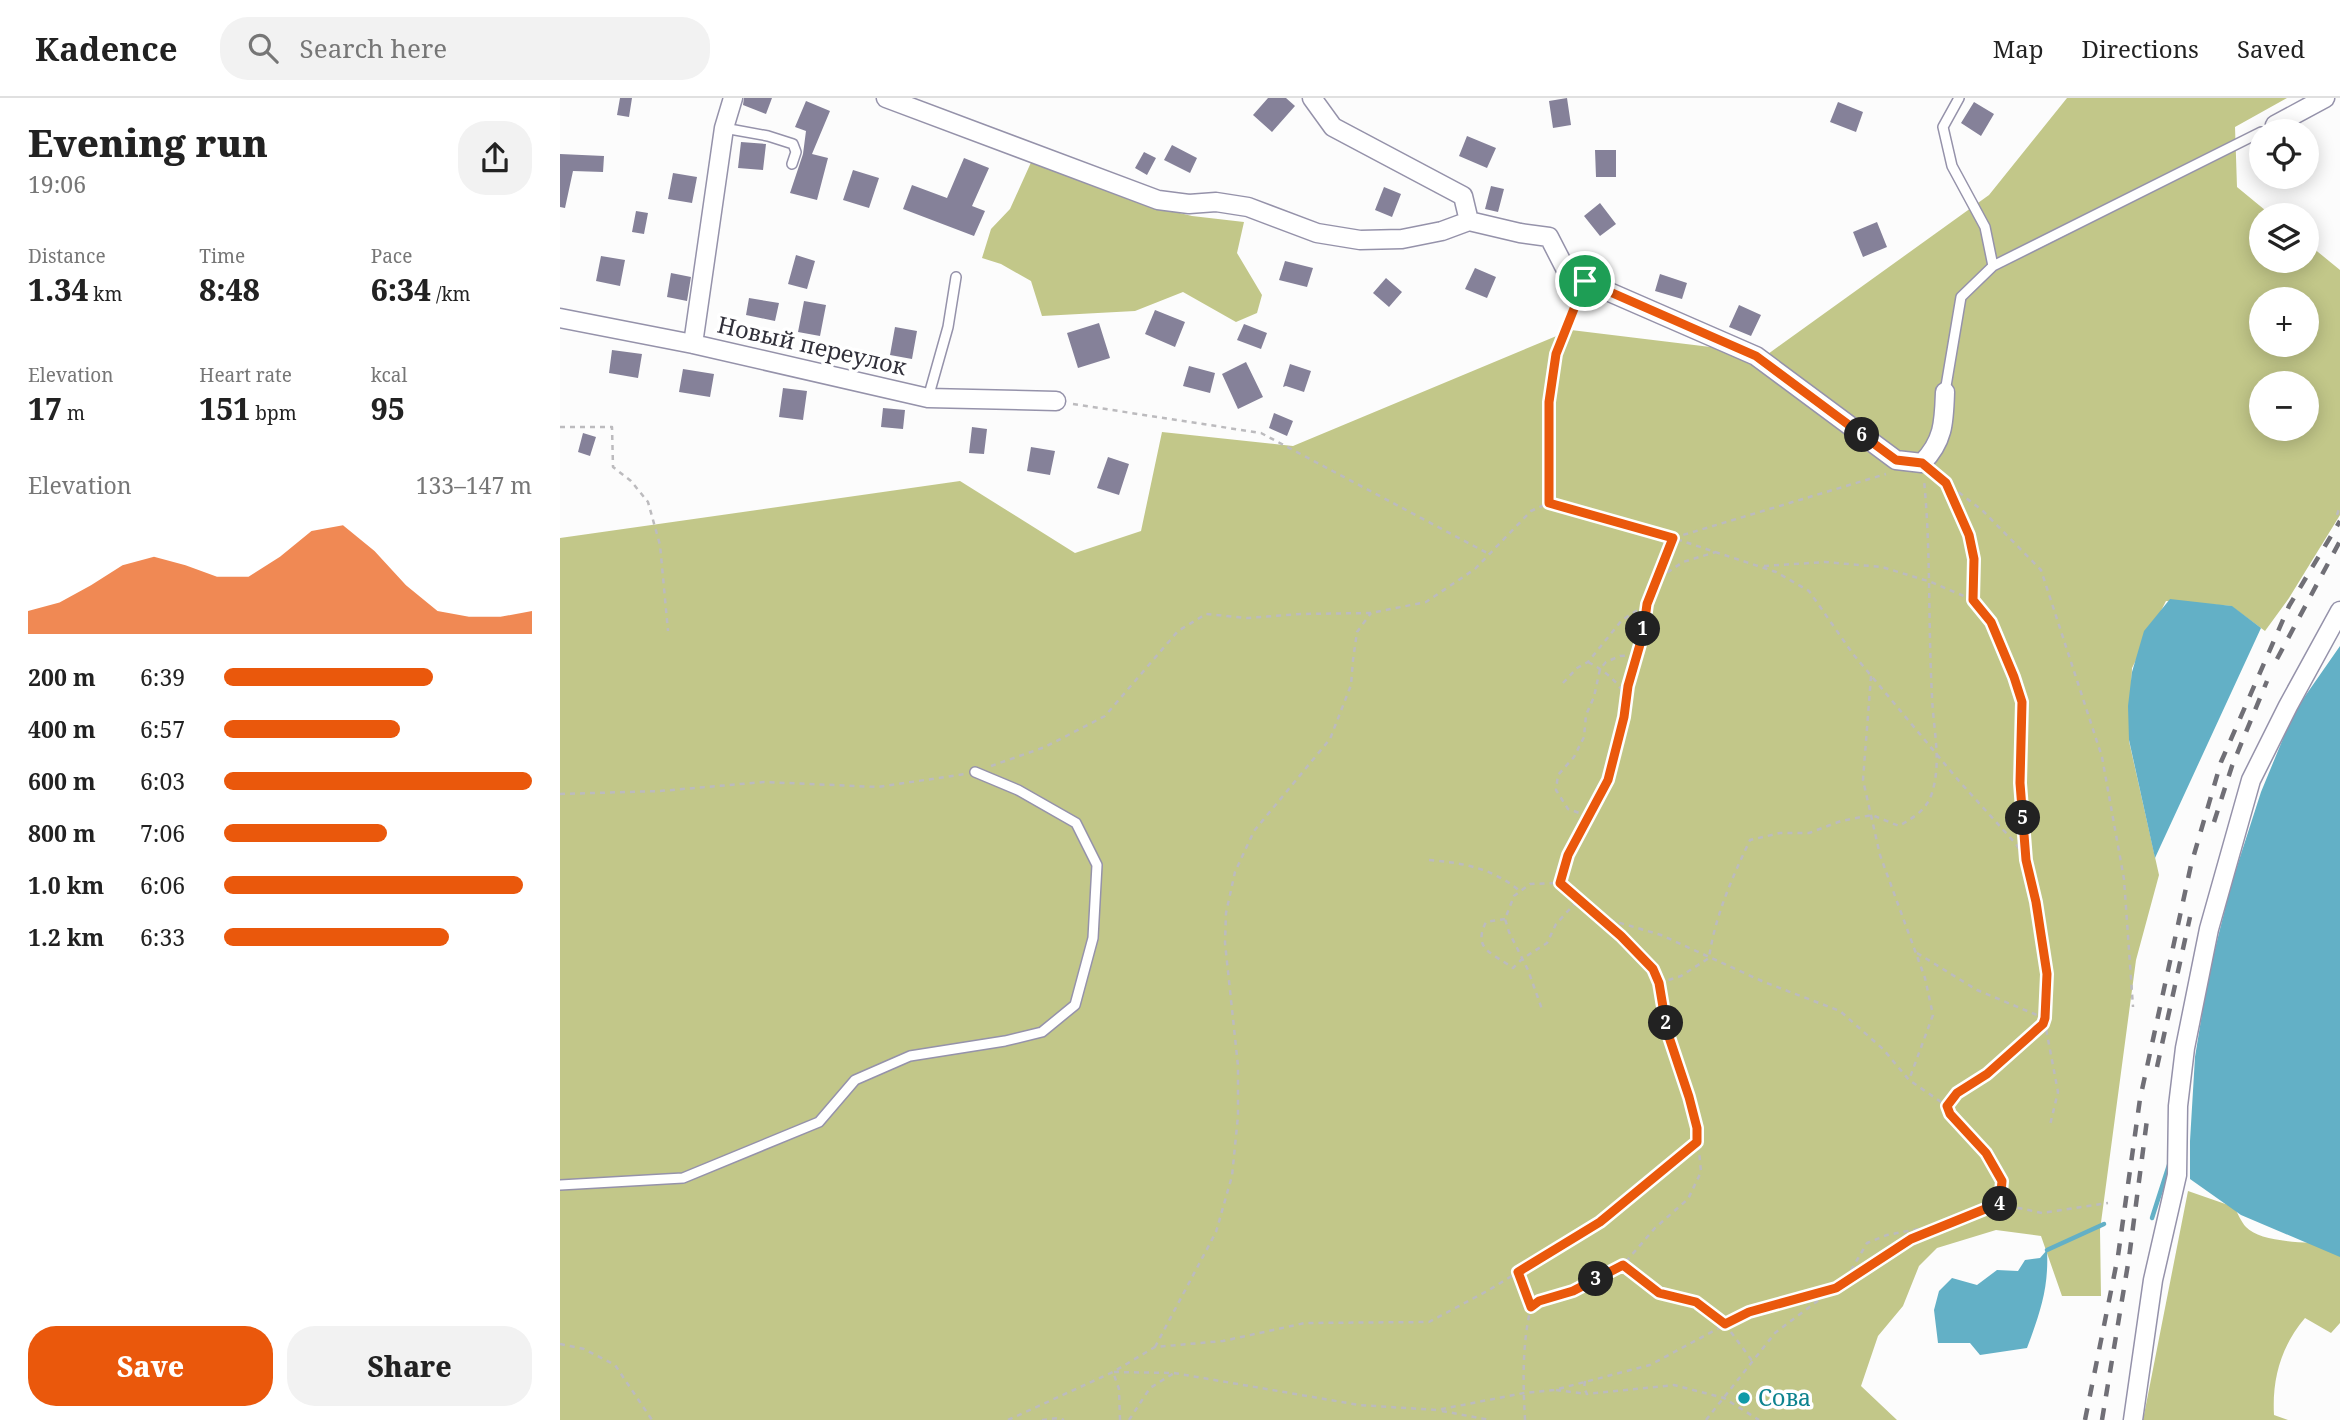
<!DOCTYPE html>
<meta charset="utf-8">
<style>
:root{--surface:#fff;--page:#f2f2f2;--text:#222;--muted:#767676;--line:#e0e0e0;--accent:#ea580c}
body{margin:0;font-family:"Noto Serif",serif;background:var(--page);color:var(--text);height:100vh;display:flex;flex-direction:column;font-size:26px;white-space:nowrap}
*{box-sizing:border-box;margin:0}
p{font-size:23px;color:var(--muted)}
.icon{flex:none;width:38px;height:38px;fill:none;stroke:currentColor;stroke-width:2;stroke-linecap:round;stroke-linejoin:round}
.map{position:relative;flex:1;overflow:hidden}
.details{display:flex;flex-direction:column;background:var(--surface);width:560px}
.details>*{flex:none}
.tools{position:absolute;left:1689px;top:21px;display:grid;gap:14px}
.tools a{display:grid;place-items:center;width:70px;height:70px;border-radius:50%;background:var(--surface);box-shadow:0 4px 18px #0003;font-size:35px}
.pin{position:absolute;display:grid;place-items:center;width:60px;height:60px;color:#fff;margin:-30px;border:4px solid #fff;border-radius:50%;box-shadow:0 2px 7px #0007}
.km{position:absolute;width:35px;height:35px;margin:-18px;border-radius:50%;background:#222;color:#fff;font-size:19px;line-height:35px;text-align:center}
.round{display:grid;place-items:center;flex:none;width:74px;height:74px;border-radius:28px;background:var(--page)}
.head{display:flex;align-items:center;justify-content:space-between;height:119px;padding:0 28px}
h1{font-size:38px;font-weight:800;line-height:52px}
.stats{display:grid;grid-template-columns:repeat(3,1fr);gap:10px;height:119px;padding:7px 28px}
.stats div{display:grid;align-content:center}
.stats b{font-size:30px;font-weight:800}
.stats small{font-size:19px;font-weight:400}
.stats p{font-size:19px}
.chart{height:196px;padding:14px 28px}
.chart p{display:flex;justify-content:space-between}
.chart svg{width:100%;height:126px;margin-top:7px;fill:var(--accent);opacity:.7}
.action{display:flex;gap:14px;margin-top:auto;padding:14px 28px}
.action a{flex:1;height:80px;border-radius:28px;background:var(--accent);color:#fff;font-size:28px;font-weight:800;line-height:80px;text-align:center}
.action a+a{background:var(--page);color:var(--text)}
ul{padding:0 28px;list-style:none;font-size:23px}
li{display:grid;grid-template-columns:112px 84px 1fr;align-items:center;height:52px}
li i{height:18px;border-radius:9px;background:var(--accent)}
header{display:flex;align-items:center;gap:42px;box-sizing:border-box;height:98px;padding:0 35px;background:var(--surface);border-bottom:2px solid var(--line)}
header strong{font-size:33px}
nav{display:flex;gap:38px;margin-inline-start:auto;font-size:24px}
.search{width:490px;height:63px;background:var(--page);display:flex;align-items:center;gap:18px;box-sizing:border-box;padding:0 24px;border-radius:28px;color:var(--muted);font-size:26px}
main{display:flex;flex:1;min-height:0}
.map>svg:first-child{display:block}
</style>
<header>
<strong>Kadence</strong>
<div class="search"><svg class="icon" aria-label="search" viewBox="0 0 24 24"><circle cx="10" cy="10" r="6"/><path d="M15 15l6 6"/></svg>Search here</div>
<nav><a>Map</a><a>Directions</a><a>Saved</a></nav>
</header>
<main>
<section class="details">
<div class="head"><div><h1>Evening run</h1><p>19:06</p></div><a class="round"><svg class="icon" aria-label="share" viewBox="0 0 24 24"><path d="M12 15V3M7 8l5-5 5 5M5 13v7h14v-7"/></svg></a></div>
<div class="stats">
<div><p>Distance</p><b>1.34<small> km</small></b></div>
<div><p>Time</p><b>8:48</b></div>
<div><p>Pace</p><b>6:34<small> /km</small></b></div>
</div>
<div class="stats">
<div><p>Elevation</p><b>17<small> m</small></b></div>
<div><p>Heart rate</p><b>151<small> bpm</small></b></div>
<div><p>kcal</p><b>95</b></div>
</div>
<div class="chart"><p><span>Elevation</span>133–147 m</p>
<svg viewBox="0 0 160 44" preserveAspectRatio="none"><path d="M0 44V36L10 33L20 27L30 20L40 17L50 20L60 24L70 24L80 17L90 8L100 6L110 15L120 27L130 36L140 38L150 38L160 36V44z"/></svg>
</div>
<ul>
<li><b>200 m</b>6:39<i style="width:68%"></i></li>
<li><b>400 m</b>6:57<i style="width:57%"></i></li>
<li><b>600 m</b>6:03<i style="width:100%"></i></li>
<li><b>800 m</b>7:06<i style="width:53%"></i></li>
<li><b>1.0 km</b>6:06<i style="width:97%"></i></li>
<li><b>1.2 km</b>6:33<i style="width:73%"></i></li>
</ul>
<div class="action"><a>Save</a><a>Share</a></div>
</section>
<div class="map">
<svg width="1780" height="1322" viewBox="0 0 1780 1322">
<rect width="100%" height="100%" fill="#fcfcfc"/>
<path fill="#c2c789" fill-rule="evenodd" d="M1507 0H1727L1675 29 1677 89 1711 117H1701V163H1746L1747 145 1780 172V417L1729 500 1705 533 1671 508 1606 503 1572 570 1569 643 1599 777 1576 862 1540 1132 1541 1198H1502L1481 1138 1436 1132 1377 1150 1359 1168 1343 1208 1318 1238 1301 1288 1337 1322H0V440L400 383 515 455 581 433 602 334 733 348 1011 232 1208 256 1429 97ZM1701 201H1746V247H1701ZM1701 285H1746V331H1701Z
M473 60 591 108 632 118 684 124 677 155 702 197 697 215 676 224 623 194 575 213 482 218 471 183 441 166 422 160 431 131 450 111Z
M1628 1093 1674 1109C1678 1115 1681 1124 1686 1129 1701 1146 1758 1145 1780 1145V1225L1771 1235 1745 1220C1721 1248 1712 1281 1714 1317L1728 1322H1583Z"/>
<path fill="#63b0c6" d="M1610 501 1672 508 1701 530 1595 760 1569 642 1568 608 1572 574 1584 533Z
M1780 548V1159L1681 1117 1630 1081V1043L1635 959 1648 879 1671 787 1701 694 1734 614Z
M1487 1152C1489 1190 1480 1215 1467 1250L1420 1257 1410 1245H1378L1374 1212 1379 1193 1392 1180 1417 1187 1437 1172 1458 1173 1465 1162 1480 1160Z"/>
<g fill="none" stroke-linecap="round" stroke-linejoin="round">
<path stroke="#63b0c6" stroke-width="4.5" d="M1592 1120 1609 1067
M1487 1152 1544 1126"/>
</g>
<path fill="#858199" d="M60 0H72L69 19 57 17Z
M184 0H212L206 16 183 7Z
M708 0H726L735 8 712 34 693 17Z
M1007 0 1011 27 993 30 989 3Z
M246 3 270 13 252 56 268 60 257 102 230 95 243 56 246 33 235 29Z
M1278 4 1303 14 1296 34 1270 24Z
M1414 4 1434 16 1421 38 1401 25Z
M907 38 936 50 927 70 899 58Z
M181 44 206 46 203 72 178 70Z
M612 47 637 60 630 75 604 62Z
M1035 52H1056V79H1036Z
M584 54 596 60 587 77 575 70Z
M0 56 44 58 43 74 13 73 5 110 0 109Z
M404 60 429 70 412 108 425 113 414 138 343 111 352 87 387 100Z
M293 72 319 80 309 110 283 102Z
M113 75 137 79 132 105 108 101Z
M931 88 944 91 938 114 925 111Z
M824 89 841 96 832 119 815 112Z
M1040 105 1056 126 1040 138 1024 118Z
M76 113 88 115 84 136 72 134Z
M1317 124 1327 149 1303 159 1293 134Z
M236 157 255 163 247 191 228 186Z
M41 158 65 162 60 188 36 183Z
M725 163 753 170 747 189 719 182Z
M915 170 936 179 927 200 905 191Z
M111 175 131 179 127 203 107 199Z
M1100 176 1127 185 1122 201 1095 193Z
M826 180 842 194 829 209 813 195Z
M189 200 219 205 215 223 186 217Z
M244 203 266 207 260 238 238 234Z
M1179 207 1201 217 1191 238 1169 229Z
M595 212 625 224 615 249 585 236Z
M539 225 550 260 518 270 507 235Z
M684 226 707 235 701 251 677 242Z
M335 229 357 233 352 261 330 257Z
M52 252 82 256 78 280 49 275Z
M686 264 703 299 678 311 662 276Z
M730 266 751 273 744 294 726 288 723 289Z
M629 268 655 275 650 295 623 288Z
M123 271 154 276 150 299 119 294Z
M223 290 247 293 243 322 219 319Z
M323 310 345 312 343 331 321 329Z
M714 315 733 323 727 338 709 330Z
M412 329 427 331 424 356 409 355Z
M23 335 36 339 30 358 18 354Z
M471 349 495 353 490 377 467 373Z
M548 359 569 366 559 397 537 390Z"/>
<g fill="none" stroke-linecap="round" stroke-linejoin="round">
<g stroke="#9592aa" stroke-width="12">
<path id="lane" d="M1399 0 1383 29 1392 68 1425 129 1433 168
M164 30 208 38 233 46 236 54 232 66
M1385 294 1401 199 1433 168 1701 34
M368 300 388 229 396 179
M0 1087 123 1080 259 1024 295 982 350 958 445 943 482 934 515 907 533 840 537 767 516 725 458 692 415 674"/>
</g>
<g stroke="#9592aa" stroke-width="21">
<path id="street" d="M326 0 598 102 629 106 656 104 688 109 757 135 800 142 842 141 882 133 909 123 960 135 989 139 1008 176 1196 258 1336 362 1362 365C1384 343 1384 323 1385 294
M752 0 773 29 903 98 909 123
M1715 27 1765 0
M0 220 133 246 368 300 496 303
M133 246 164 30 173 0
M1573 1322 1593 1182 1617 1077 1618 1008 1625 950 1649 831 1691 682 1728 608 1780 513"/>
</g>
<path stroke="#bcbbbe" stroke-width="2.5" stroke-dasharray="5 5" stroke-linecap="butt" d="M513 306 701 335 929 456
M0 329H52L53 369 71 383 88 404 100 447 108 533
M1375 376 1423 413 1481 472 1542 659 1564 781 1573 909
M1387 388 1409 437 1414 461 1413 502
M989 405V304L996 256 1019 200
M1777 417 1780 408
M1204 468 1265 464 1322 469 1371 484 1413 502 1431 524 1454 579 1462 604 1460 685 1466 762 1476 804 1487 876 1484 920 1498 994 1490 1027
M1099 480 1123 464 1156 454
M1028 564C1045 573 1056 582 1066 598
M1311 578 1303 682 1320 757 1365 880 1373 917 1349 982
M1003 585 1017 570 1028 564 1062 522 1087 506
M431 668 485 649 545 618 618 533 646 516 687 520 741 516 811 515 866 504 915 471 971 413 989 405 1113 440 1326 376
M0 696 100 693 204 684 318 689 405 676
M1028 718 1008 711 996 692 998 677 1014 659 1024 639 1026 617 1034 599 1040 571 1046 564 1060 558 1077 557
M869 762C904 765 932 770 960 793
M1000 785 1008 757 1048 682 1064 619 1068 588 1083 536 1087 506 1113 440 1216 474 1249 493 1293 556 1399 683 1456 746 1466 762
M1040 819 1101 837 1204 884 1280 913 1323 951 1349 982 1387 1008 1390 1016 1426 1055 1442 1083 1440 1106
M945 821 926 824C912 852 933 855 953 870L962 861 987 845 996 826 1019 801
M1357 855 1417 892 1484 920
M1099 885 1121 878 1149 860C1155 818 1172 780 1190 742L1220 735H1249L1281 723 1312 717 1339 728C1354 719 1366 713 1372 695 1382 663 1373 630 1372 598 1368 526 1371 454 1364 382
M1387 1008 1397 995 1427 976 1483 924
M1063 1167 1099 1195 1136 1204 1165 1226 1193 1264
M958 1174 971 1209
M1286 1181 1307 1145 1327 1137 1379 1127
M0 1246 24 1251 55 1267 92 1322
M595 1249 656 1134 672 1078 678 1018V968L665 845 666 815 675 774 694 733 770 641 791 587 793 562 797 534 811 515
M1025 1283 1024 1290 1027 1296 1114 1287 1164 1300 1199 1322
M996 1292 1027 1296
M882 1313 930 1322
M448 1322 553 1274 595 1249 663 1243 745 1225 869 1224 929 1192 1040 1124 1136 1045
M482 1322 499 1320 504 1322
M560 1322 559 1291 553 1274 614 1275 799 1307 877 1312 964 1295 994 1292 1090 1267 1189 1214 1275 1190
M569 1322 590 1290 614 1275
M965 1322C963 1285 962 1245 971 1209L979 1203 1013 1193 1063 1167 1095 1130 1128 1101 1141 1074 1137 1030 1107 933 1099 885 1093 871 1061 838 1000 785 970 786 954 798 945 821 949 834 968 872 983 914
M1146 1322 1215 1235 1275 1190 1351 1141 1440 1106 1482 1115 1548 1105"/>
<use href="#lane" stroke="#fff" stroke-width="9"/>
<use href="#street" stroke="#fff" stroke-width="18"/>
<path stroke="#706f76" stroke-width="4.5" stroke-dasharray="12 12" stroke-linecap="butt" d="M1717 561 1780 443
M1654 724 1672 668 1707 583
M1597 969 1630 819
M1525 1322 1558 1158 1580 1001 1631 767 1661 664 1729 508 1780 423
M1542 1322 1569 1160 1588 1014"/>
</g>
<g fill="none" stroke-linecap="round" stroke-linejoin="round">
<g stroke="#fff" stroke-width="14">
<path id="route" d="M1025 183 1196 258 1336 362 1362 365 1386 385 1409 437 1414 461 1413 502 1431 524 1454 579 1462 604 1460 685 1466 762 1476 804 1487 876 1485 920 1483 926 1473 935 1427 976 1397 995 1387 1008 1390 1016 1426 1055 1442 1083 1440 1105 1351 1141 1276 1190 1189 1214 1165 1226 1136 1204 1099 1195 1063 1167 1013 1193 979 1203 971 1209 958 1174 1040 1124 1137 1044V1030L1129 999 1107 933 1099 885 1093 871 1061 838 1000 785 1008 757 1048 682 1064 619 1068 588 1083 536 1087 506 1113 440 989 405V304L996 256Z"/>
</g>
<use href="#route" stroke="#ea580c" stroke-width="9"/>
</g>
<circle fill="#0f9aa8" stroke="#fff" stroke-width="2.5" cx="1184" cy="1300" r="7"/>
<g text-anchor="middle" stroke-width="7" stroke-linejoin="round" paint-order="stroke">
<g font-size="23" fill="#31303a" stroke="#fff">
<text transform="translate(252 248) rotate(13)" y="8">Новый переулок</text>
</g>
<g font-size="23" fill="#0d838f" stroke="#fff" text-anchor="start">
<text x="1198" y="1308">Сова</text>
</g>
</g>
</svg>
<div class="tools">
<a><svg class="icon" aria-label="locate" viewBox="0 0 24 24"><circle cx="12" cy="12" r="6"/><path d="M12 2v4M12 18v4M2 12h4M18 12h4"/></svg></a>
<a><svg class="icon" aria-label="layers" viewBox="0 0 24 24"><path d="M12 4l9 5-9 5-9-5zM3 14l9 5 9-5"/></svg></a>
<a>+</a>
<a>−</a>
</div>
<div class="pin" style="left:1025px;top:183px;background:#1e9e55"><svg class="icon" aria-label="arrive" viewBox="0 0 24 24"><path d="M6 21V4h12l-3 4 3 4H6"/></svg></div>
<b class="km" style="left:1083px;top:531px">1</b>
<b class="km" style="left:1106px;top:925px">2</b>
<b class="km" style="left:1036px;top:1181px">3</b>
<b class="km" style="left:1440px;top:1106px">4</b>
<b class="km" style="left:1463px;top:720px">5</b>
<b class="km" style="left:1302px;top:337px">6</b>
</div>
</main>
